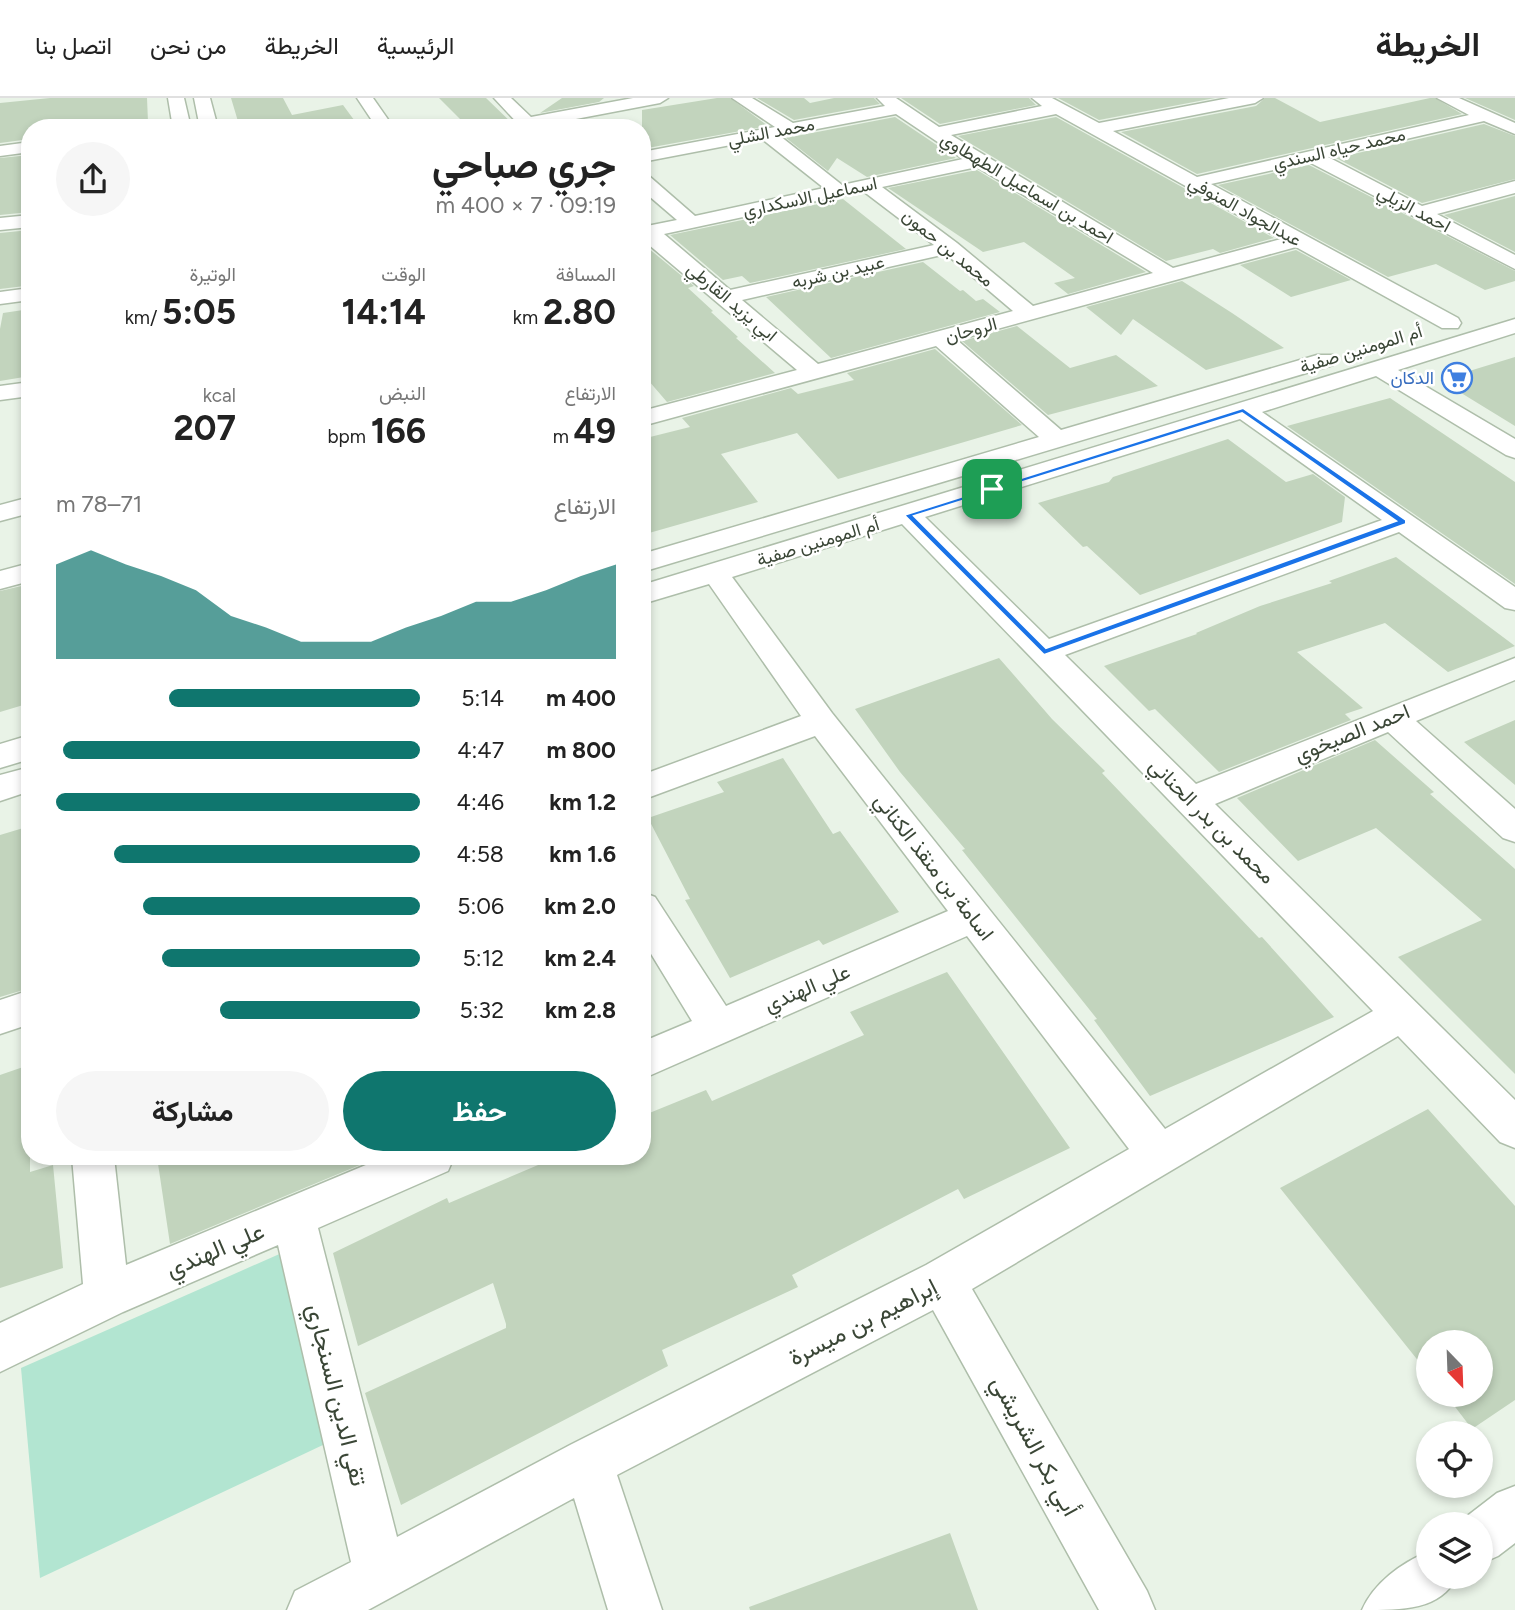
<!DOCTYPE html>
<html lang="ar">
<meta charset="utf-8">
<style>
:root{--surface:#fff;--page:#f6f6f6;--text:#222;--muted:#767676;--line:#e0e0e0;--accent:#0f766e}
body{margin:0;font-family:Figtree,Vazirmatn,sans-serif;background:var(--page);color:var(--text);direction:rtl;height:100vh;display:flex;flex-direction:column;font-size:26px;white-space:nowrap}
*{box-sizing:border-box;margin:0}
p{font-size:23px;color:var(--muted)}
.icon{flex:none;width:38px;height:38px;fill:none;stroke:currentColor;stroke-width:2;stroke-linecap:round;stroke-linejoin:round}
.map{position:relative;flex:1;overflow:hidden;direction:ltr}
.sheet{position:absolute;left:21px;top:21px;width:630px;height:1046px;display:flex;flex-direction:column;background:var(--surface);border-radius:28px;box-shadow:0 4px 10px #0003;direction:rtl}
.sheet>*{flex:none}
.needle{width:46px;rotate:157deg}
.tools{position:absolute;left:1416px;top:1232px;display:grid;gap:14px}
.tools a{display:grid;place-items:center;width:77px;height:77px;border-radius:50%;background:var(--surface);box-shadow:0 4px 10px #0003;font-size:35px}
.pin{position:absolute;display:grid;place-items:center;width:60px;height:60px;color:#fff;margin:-30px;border-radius:14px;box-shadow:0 4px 10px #0006}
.round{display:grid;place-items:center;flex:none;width:74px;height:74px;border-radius:37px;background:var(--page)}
.overview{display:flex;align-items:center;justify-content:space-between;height:119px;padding:0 35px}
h1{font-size:38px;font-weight:700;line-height:52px}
.stats{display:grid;grid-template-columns:repeat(3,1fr);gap:10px;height:119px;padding:7px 35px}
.stats div{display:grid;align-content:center}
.stats b{font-size:35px;font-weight:700}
.stats small{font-size:19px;font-weight:400}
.stats p{font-size:19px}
.chart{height:196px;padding:14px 35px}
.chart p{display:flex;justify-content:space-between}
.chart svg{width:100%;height:126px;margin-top:7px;fill:var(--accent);opacity:.7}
.button{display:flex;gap:14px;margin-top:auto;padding:14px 35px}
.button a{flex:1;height:80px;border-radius:42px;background:var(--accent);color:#fff;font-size:28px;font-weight:700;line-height:80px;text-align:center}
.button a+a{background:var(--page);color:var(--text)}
ul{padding:0 35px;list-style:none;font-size:23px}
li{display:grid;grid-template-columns:112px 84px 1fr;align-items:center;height:52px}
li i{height:18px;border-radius:9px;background:var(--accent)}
header{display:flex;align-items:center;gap:42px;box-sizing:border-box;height:98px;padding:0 35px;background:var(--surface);border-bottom:2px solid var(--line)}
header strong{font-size:33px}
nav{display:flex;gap:38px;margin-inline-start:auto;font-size:24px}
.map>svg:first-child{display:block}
</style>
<header>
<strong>الخريطة</strong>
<nav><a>الرئيسية</a><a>الخريطة</a><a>من نحن</a><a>اتصل بنا</a></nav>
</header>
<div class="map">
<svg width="1515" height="1512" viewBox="0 0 1515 1512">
<rect width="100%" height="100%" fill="#e9f3e7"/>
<path fill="#b2e5d1" d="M284 1154 325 1346 40 1480 21 1270Z"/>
<path fill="#c2d4bd" d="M50 0H147L148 24 99 30H30V41L0 45V5Z
M231 0H283L292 17 343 7 360 30H240Z
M439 0H486L517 30H469Z
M562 0H604L599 4 540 15Z
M717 0H730L768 28 642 51V12Z
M757 0H804L810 5 834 0H874L880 6 794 22Z
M901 0H1029L1036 7 940 26Z
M1058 0H1215L1099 22Z
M1265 0H1275L1320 24 1430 0H1435L1462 16 1197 76 1121 34 1256 8Z
M1465 0H1515V22Z
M895 19 956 60 867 79 837 60 828 73 786 40Z
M1056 19 1274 140 1220 155 1213 151 1166 163 958 38Z
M1484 26 1515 38V81L1422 105 1336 60Z
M30 57V114L0 117V60Z
M1309 67 1515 173V183L1485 192 1436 166 1388 179 1218 87Z
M977 72 1146 174 1068 196 1054 185 1075 180 1024 144 983 154 888 90Z
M1515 98V154L1444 117Z
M843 101 906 151 750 185 742 178 723 182 670 137Z
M30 132V164L25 188 0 191V135Z
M642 145 694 188 688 190 713 213 711 214 738 239 736 240 775 275 667 304 642 275Z
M1296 152 1351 182 1291 199 1240 167Z
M923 164 960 193 963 192 976 203 983 201 1000 214 831 260 766 199Z
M1182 183 1232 215 1284 250 1206 272 1133 221 1121 237 1086 209Z
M30 211V278L0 283V231L3 215Z
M1017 228 1070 270 1116 257 1158 288 1048 317 962 243Z
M935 251 1022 327 838 381 797 335 721 356 758 404 642 437V341L690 329 682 320 791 290 798 296 854 282 847 275Z
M1515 259V328L1440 282Z
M1390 300 1515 384V486L1287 328Z
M1228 341 1286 384 1313 376 1345 399 1342 424 1140 497 1087 448 1083 449 1038 405 1109 384 1113 379Z
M1396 459 1515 548 1448 574 1385 525 1297 554 1363 610 1345 616 1351 622 1219 674 1155 611 1149 613 1104 568 1197 536 1196 535 1260 508 1332 485 1329 483Z
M30 486V605L0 614V493Z
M999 560 1052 621 1105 673 1102 675 1259 840 1262 839 1334 919 1150 998 1094 922 1097 921 962 752 965 751 900 674 855 611Z
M1515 622V687L1464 644Z
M1375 642 1434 694 1430 696 1515 771V976L1398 859 1482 822 1376 730 1298 763 1237 700Z
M783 660 833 736 840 733 899 814 823 847 819 842 730 880 685 802 690 801 648 720 724 694 717 684Z
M30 728V890L0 899V737Z
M947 874 1070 1050 964 1101 958 1091 792 1177 798 1189 662 1252 668 1268 401 1407 365 1295 506 1230V1226L493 1185 358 1248 333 1155 447 1100 449 1105 557 1059H642V1018L706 992 712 1003 864 937 850 914Z
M26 968 30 1011V1074L53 1067 63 1170 0 1190V977Z
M1428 1011 1515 1108V1302L1472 1331 1446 1297H1480V1244H1428V1275L1280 1090Z
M157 1059H365L367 1064 170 1146Z
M950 1435 978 1512H750L749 1509Z"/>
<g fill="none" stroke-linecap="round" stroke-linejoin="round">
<g stroke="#aebeaa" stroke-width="3">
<path id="minor" d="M168 0H184L191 30H173Z
M194 0H210L218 30H200Z
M357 0H373L394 30H377Z
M494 0H511L531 19 633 0H668L660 5 539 28 540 30H522Z
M732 0H752L793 25 885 8 877 0H896L939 29 1042 8 1032 0H1052L1099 25 1229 0H1263L1255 5 1113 33 1197 79 1469 17 1437 0H1459L1515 25V36L1484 23 1328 59 1422 108 1515 83V95L1437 116 1515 157V171L1309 64 1211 86 1458 220 1461 225 1458 230H1442L1296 149 957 242 1061 332 1317 257H1333L1336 262 1333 267 642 474V456L1039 339 936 248 642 328V313L797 272 642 141V129L677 122 642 92V76L649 78 695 118 824 90 762 41 642 64V54L775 29ZM896 16 963 61 842 87 780 38ZM1056 16 1281 141 1173 170 951 37ZM977 69 1153 175 1033 208 957 145 882 89ZM863 93 934 147 730 192 664 136ZM946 156 1013 213 818 266 742 202Z
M30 44V54L0 58V48Z
M30 117V129L0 132V120Z
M30 190V202L0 206V194Z
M1515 221V235L1398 272 1515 341V360L1506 357 1376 278 1262 314 1515 489V512L1505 510 1399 434 1065 557 1196 686 1515 560V582L1416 623 1515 711V744L1503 740 1388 634 1215 706 1515 1002V1050L1500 1044 1398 938 972 1191 1147 1493 1155 1512H1099L933 1212 617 1377 662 1512H608L574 1400 368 1512H287L295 1493 351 1464 278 1147 123 1214 0 1274V1225L83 1186 72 1059H114L126 1167 385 1059H454L448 1073 318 1130 397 1439 570 1347 926 1167 1129 1051 967 838 642 981V944L692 923 642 841V794L655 799 726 908 948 813 815 638 642 702V677L801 618 709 486 642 506V487ZM1240 321 1382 422 1049 541 925 419ZM902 426 1373 913 1165 1031 832 615 732 479Z
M30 284V298L0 302V288Z
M30 399V415L0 423V407Z
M30 465V483L0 491V473Z
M30 637V661L0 670V646Z
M30 669V693L0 703V677Z
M30 892V926L0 936V902Z
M1515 1388V1445L1498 1458 1480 1466V1426H1460L1462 1422 1497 1395Z
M1428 1454V1479H1457C1440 1512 1404 1512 1362 1512 1374 1485 1401 1465 1428 1454Z"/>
</g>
<use href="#minor" fill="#fff" fill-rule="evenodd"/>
</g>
<path fill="#1a73e8" stroke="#fff" stroke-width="2" fill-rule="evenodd" d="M1243 310 1406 422V426L1044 557 904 417ZM1242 315 1396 423 1046 550 914 418Z"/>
<defs>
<g id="supermarket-ring" transform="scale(1.575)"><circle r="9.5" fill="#fff" stroke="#3f7fe0" stroke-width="1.5"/><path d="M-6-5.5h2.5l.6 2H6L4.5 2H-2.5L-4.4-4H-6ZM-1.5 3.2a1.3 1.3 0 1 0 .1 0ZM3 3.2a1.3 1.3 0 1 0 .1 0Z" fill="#3f7fe0"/></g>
</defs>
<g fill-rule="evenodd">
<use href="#supermarket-ring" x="1457" y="280"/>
</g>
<g text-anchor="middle" stroke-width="5" stroke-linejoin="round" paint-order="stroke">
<g font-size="18" fill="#3a4636" stroke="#fff">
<text transform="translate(771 34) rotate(-11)" y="6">محمد الشلي</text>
<text transform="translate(1339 51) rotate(-13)" y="6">محمد حياه السندي</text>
<text transform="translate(1027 90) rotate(31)" y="6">احمد بن اسماعيل الطهطاوي</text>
<text transform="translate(810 99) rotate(-12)" y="6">اسماعيل الاسكداري</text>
<text transform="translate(1414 111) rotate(28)" y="6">احمد الزيلي</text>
<text transform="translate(1245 113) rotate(29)" y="6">عبدالجواد المنوفي</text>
<text transform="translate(948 150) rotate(39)" y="6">محمد بن حمون</text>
<text transform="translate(838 174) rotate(-13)" y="6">عبيد بن شربه</text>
<text transform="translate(732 204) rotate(40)" y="6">ابي يزيد القارطي</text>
<text transform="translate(971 232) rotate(-15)" y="6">الروحان</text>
<text transform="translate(1361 251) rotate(-17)" y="6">أم المومنين صفية</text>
<text transform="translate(818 444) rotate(-17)" y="6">أم المومنين صفية</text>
</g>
<g font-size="18" fill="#366cbe" stroke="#fff" text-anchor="end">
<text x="1434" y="286">الدكان</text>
</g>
<g font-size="21" fill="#3a4636" stroke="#fff">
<text transform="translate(1352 635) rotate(-22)" y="7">احمد الصيخوي</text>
<text transform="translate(1212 723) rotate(45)" y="7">محمد بن بدر الحناني</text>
<text transform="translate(934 769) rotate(52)" y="7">اسامة بن منقذ الكناني</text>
<text transform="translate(807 890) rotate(-23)" y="7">علي الهندي</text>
</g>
<g font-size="24" fill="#3a4636" stroke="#fff">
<text transform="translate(215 1152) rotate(-23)" y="8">علي الهندي</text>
<text transform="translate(863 1224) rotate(-27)" y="8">إبراهيم بن ميسرة</text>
<text transform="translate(337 1297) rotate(76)" y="8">تقي الدين السنجاري</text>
<text transform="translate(1035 1348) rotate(61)" y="8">أبي بكر الشريشي</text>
</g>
</g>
</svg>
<div class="tools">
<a><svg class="needle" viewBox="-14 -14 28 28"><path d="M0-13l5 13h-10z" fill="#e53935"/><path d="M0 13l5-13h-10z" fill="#767676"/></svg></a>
<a><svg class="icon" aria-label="locate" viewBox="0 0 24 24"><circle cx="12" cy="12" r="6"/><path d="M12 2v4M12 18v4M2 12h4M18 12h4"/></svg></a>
<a><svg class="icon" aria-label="layers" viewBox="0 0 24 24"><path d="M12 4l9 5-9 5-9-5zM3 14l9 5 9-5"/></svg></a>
</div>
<div class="pin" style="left:992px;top:391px;background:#1e9e55"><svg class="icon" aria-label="arrive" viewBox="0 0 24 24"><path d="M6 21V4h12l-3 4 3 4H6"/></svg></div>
<section class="sheet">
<div class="overview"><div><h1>جري صباحي</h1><p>09:19 · 7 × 400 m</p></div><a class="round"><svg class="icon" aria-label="share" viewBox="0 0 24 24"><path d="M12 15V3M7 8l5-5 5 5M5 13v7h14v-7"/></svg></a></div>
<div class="stats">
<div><p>المسافة</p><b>2.80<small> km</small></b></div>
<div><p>الوقت</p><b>14:14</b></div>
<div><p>الوتيرة</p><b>5:05<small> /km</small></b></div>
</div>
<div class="stats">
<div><p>الارتفاع</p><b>49<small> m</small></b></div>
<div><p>النبض</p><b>166<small> bpm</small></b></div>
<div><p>kcal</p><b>207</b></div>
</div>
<div class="chart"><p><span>الارتفاع</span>71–78 m</p>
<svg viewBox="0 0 160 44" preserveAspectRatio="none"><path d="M0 44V11L10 6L20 11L30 15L40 20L50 29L60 33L70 38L80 38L90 38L100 33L110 29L120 24L130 24L140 20L150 15L160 11V44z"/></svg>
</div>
<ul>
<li><b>400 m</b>5:14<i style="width:69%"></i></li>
<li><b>800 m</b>4:47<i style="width:98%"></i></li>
<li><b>1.2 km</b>4:46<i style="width:100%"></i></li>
<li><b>1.6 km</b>4:58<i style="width:84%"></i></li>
<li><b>2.0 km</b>5:06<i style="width:76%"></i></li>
<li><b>2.4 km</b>5:12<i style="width:71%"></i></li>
<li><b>2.8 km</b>5:32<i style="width:55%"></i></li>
</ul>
<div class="button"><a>حفظ</a><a>مشاركة</a></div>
</section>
</div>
